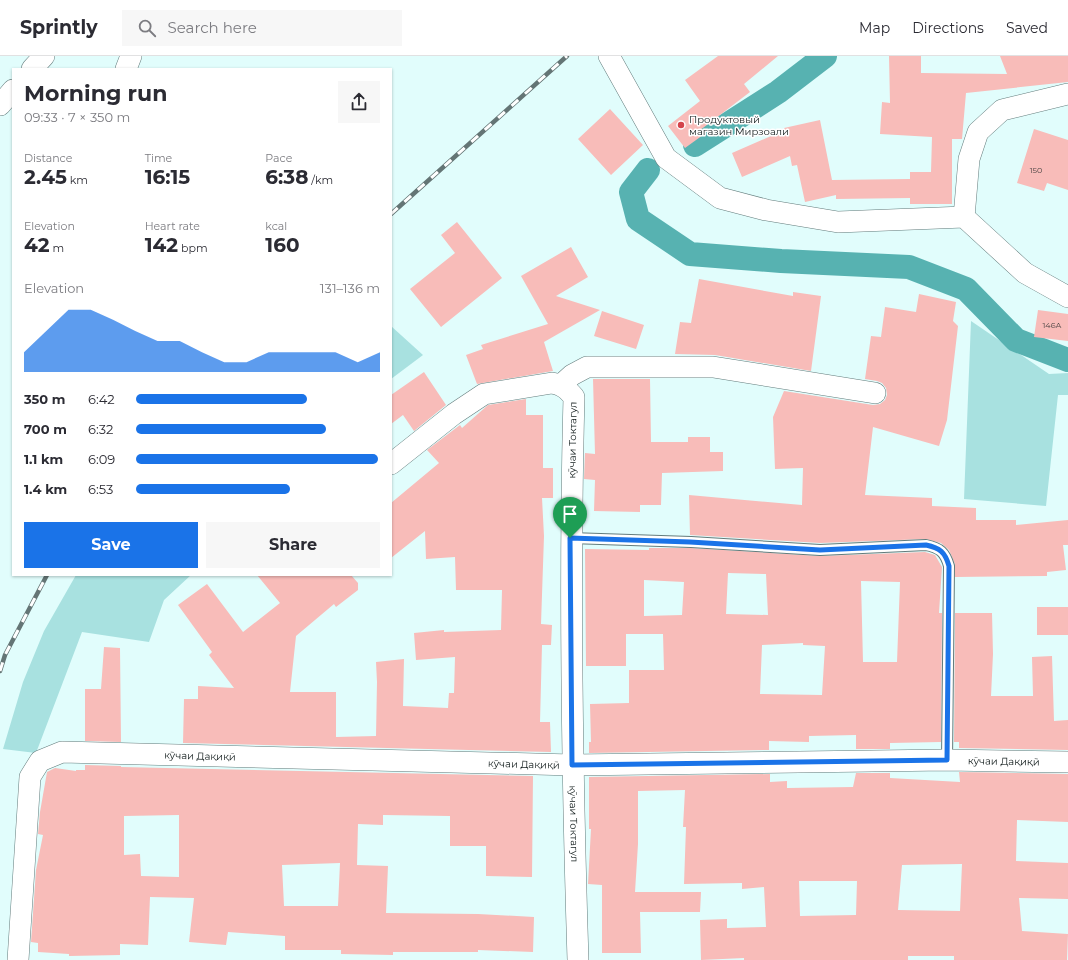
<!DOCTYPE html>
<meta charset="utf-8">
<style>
:root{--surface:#fff;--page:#f7f7f7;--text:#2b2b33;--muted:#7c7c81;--line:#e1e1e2;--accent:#1a73e8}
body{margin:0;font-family:Montserrat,sans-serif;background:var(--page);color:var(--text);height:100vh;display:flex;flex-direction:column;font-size:15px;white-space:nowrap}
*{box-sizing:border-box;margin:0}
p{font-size:13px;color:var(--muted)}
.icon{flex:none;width:22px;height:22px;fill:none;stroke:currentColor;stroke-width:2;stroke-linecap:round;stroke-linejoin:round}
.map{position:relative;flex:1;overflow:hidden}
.side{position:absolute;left:12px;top:12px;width:380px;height:508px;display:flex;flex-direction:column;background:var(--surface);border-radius:0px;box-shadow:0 1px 3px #0004}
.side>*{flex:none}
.pin{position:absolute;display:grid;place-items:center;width:34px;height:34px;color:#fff;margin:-41px -17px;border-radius:50% 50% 50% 0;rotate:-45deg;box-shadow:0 0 4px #0007}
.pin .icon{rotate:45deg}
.round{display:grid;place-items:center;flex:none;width:42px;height:42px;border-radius:0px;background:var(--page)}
.head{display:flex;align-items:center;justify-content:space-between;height:68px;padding:0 12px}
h1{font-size:22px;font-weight:700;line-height:30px}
.stats{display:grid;grid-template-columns:repeat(3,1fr);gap:6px;height:68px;padding:4px 12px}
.stats div{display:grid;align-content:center}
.stats b{font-size:20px;font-weight:700}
.stats small{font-size:11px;font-weight:400}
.stats p{font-size:11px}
.chart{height:112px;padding:8px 12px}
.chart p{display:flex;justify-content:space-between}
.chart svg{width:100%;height:72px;margin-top:4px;fill:var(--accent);opacity:.7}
.cta{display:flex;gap:8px;margin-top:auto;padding:8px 12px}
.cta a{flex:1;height:46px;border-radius:0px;background:var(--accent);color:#fff;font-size:16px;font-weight:700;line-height:46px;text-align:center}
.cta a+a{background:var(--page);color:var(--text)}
ul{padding:0 12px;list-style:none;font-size:13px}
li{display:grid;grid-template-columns:64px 48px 1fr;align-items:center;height:30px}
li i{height:10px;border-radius:5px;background:var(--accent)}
header{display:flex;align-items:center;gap:24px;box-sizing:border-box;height:56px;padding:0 20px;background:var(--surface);border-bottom:1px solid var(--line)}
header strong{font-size:19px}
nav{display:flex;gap:22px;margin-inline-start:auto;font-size:14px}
.search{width:280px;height:36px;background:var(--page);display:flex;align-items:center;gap:10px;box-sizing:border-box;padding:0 14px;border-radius:0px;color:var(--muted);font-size:15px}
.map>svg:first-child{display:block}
</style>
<header>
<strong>Sprintly</strong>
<div class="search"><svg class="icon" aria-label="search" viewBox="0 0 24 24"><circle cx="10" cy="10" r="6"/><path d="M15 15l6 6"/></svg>Search here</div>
<nav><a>Map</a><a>Directions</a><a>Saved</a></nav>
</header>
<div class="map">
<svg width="1068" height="904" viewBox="0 0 1068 904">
<rect width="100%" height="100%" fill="#e1fdfc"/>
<path fill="#a8e1e0" d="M971 265 1049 318 1068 317V339H1058L1046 450 964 443Z
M391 270 423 299 391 323Z
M76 519H191L164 544 149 586 82 576 36 697 3 693 23 626 44 575Z"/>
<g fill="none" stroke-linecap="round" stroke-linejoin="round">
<path stroke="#57b2b1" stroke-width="24" d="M695 89 778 36 825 0
M648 114 631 136 638 163 690 198 781 205 909 211 966 233 1016 284 1068 304"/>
</g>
<path fill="#f8bcb9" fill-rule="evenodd" d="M718 0H778L744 28 750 36 699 75 703 79 685 92 668 70 700 45 685 24Z
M889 0H921V17L1007 18 1000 0H1068V26L966 37 962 83H952V148H910V142L836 143V139L805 146 797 109 792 110 790 100 742 121 732 97 785 74 784 72 820 64 832 124 910 123V116H931L932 81 880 78 882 46 890 47Z
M610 53 643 89 611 119 578 83Z
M1034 73 1068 84V134L1047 127 1044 135 1017 127Z
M457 166 502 222 441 271 410 233 455 197 441 179Z
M571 191 588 221 556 240 600 254 544 286 553 315 477 328 466 299 483 293 481 289 548 268 521 220Z
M699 223 793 240V236L821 240 811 315 715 299 675 298 680 266 691 267Z
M919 238 956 246 953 265 958 270 947 364 939 390 873 371 865 439 932 442V450L976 452V464H1016V469L1068 464V489H1063L1066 514 1047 516V520L955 521V508L949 494 941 487 926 483 820 487 690 479 689 439 802 449 803 412 775 413 773 361 784 335 873 349 880 348 885 344 887 339 886 332 882 327 877 325 865 323 871 280 881 281 885 251 916 256Z
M1038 254 1068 258V285L1034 281Z
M602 255 644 269 636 293 594 280Z
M424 316 446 349 414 375 403 359 391 368V339Z
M593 323H650L651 386H688V381H710V396H723V415L662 417 661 449H640V456L594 455 595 424 584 423 585 397 595 398Z
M526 343V359H543V412H553V442H542L544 480 541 568 552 569 551 589H542L540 666H550L551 696 183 687 184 643H198V630L234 632 209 599 212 596 178 549 207 528 243 576 280 547 257 519H351L358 527V534L336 551 334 548 296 580 290 636H336V681L376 680 377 626 376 606 404 603 403 650 448 652 449 637H454L455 601 416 604 414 577 444 574V576L501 574 502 534H456L455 501 426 503 425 475 391 502V447L439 407 427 394 460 369 462 372 488 349Z
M649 492H691L820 500 925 496 935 499 942 511 939 557H942L941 686 890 687V693H856V679L809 680V686L769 685V694L589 697V686H591L590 648 629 647V614H664L663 578H626V610H586L585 493 649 494ZM728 517 766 518 768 559 726 558ZM644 524 684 526 682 559 644 560ZM861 525 900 526 897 606H863ZM803 587V589L825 590 822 639 760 638 762 589Z
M1037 551H1068V579H1037Z
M955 557H992L993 598 991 640H1033L1032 601 1052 600 1054 665 1068 664V694L959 692V686H954Z
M104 591 120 592 121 686 85 685V633H101Z
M85 709 121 710V711L533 720 532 821 486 820V790H450V760L383 759V769L358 768 357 809 388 810 386 857 478 858 534 861 533 896 478 894V896H393V899L341 898V894H285V880L228 876 226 889 189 886 194 842 150 841 148 889 120 888V899L69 900V898L38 896V887L31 886 36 814 43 779 38 778 40 756 47 716 55 712 76 715V714H85ZM179 759V821L141 820 140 798 124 799V760ZM340 807 338 850H284L282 809Z
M959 716 1068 718V766L1017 764 1016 805 1068 807V843L1019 842 1022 875 1068 878 1067 904H954V900H908V904H744V902L701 904 700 864 727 863V872L766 871 764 831 742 833V827L684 828 686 771H683L685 734 638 735V788L635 836H701L700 856H640L641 897H602V829L588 828 591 773H589V721L770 718V726L787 725V732L853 731 856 717H890V722L960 726ZM962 808 960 855 898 854 902 809ZM799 825H857L856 859 800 860Z"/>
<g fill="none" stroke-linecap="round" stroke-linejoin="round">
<g stroke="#637c7c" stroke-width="12">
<path id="service" d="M570 482 691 486 820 494 926 489C940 492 945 496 949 510L947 704"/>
</g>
<g stroke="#637c7c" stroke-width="22">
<g id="minor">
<path d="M609 0 666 102 720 142 766 154 838 166 964 161 1025 217 1068 241"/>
<path d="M32 13 44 0"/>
<path d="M126 13 131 0"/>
<path d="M0 49 13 34"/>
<path d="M964 161 969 103 978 76 1002 54 1068 38"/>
<path d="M561 329 572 319 587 311H713L875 337"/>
<path id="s1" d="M391 408 454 358 484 338 552 327C563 329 567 333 574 341 569 529 572 716 578 904"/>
<path id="s2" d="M18 904 30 721 40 705 62 696 572 709 947 704 1068 706"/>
</g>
</g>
<use href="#service" stroke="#fff" stroke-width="10"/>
<use href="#minor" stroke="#fff" stroke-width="21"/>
<g stroke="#647575" stroke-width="4.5">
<path id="rail" d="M391 158 567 0
M0 615 5 599 47 519"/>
</g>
<use href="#rail" stroke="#fff" stroke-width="3" stroke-dasharray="9" stroke-linecap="butt"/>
</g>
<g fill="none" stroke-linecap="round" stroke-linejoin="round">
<g stroke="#fff" stroke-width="8">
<path id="route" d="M570 482 690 486 820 494 926 489C940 492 945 496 949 510L947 704 572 709Z"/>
</g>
<use href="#route" stroke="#1a73e8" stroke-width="5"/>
</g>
<circle fill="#d4444b" stroke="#fff" stroke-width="1.5" cx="681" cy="69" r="4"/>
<g text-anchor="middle" stroke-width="3" stroke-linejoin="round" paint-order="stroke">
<g font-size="8" fill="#4c4544">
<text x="1036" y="117">150</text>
<text x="1052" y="272">146А</text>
</g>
<g font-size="10" fill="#131d1d" stroke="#fff" text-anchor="start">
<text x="689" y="67">Продуктовый<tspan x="689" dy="12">магазин Мирзоали</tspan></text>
</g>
<g font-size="10" fill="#131d1d" stroke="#fff">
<text transform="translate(572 384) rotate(-89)" y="4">кӯчаи Токтагул</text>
<text dy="4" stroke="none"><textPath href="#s2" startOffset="364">кӯчаи Дақиқӣ</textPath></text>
<text dy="4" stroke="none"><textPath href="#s2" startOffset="1168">кӯчаи Дақиқӣ</textPath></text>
<text dy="4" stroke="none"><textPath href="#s2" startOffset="688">кӯчаи Дақиқӣ</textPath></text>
<text dy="4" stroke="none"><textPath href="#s1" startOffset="639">кӯчаи Токтагул</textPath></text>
</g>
</g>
</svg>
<div class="pin" style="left:570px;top:482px;background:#1e9e55"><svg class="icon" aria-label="arrive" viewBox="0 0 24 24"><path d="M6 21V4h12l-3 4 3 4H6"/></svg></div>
<section class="side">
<div class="head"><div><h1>Morning run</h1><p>09:33 · 7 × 350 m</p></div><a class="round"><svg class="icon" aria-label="share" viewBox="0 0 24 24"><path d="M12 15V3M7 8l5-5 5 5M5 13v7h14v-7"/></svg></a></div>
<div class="stats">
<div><p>Distance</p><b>2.45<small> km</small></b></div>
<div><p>Time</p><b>16:15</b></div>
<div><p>Pace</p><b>6:38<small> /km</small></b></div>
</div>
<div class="stats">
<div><p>Elevation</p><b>42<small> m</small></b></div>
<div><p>Heart rate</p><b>142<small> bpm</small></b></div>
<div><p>kcal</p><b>160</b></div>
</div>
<div class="chart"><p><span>Elevation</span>131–136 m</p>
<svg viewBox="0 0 160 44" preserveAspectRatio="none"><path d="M0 44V32L10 19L20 6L30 6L40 12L50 19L60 25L70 25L80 32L90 38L100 38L110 32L120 32L130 32L140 32L150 38L160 32V44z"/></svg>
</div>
<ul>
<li><b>350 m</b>6:42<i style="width:70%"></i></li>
<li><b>700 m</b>6:32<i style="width:78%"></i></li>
<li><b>1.1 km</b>6:09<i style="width:99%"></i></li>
<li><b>1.4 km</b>6:53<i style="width:63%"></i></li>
</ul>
<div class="cta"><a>Save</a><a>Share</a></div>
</section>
</div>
